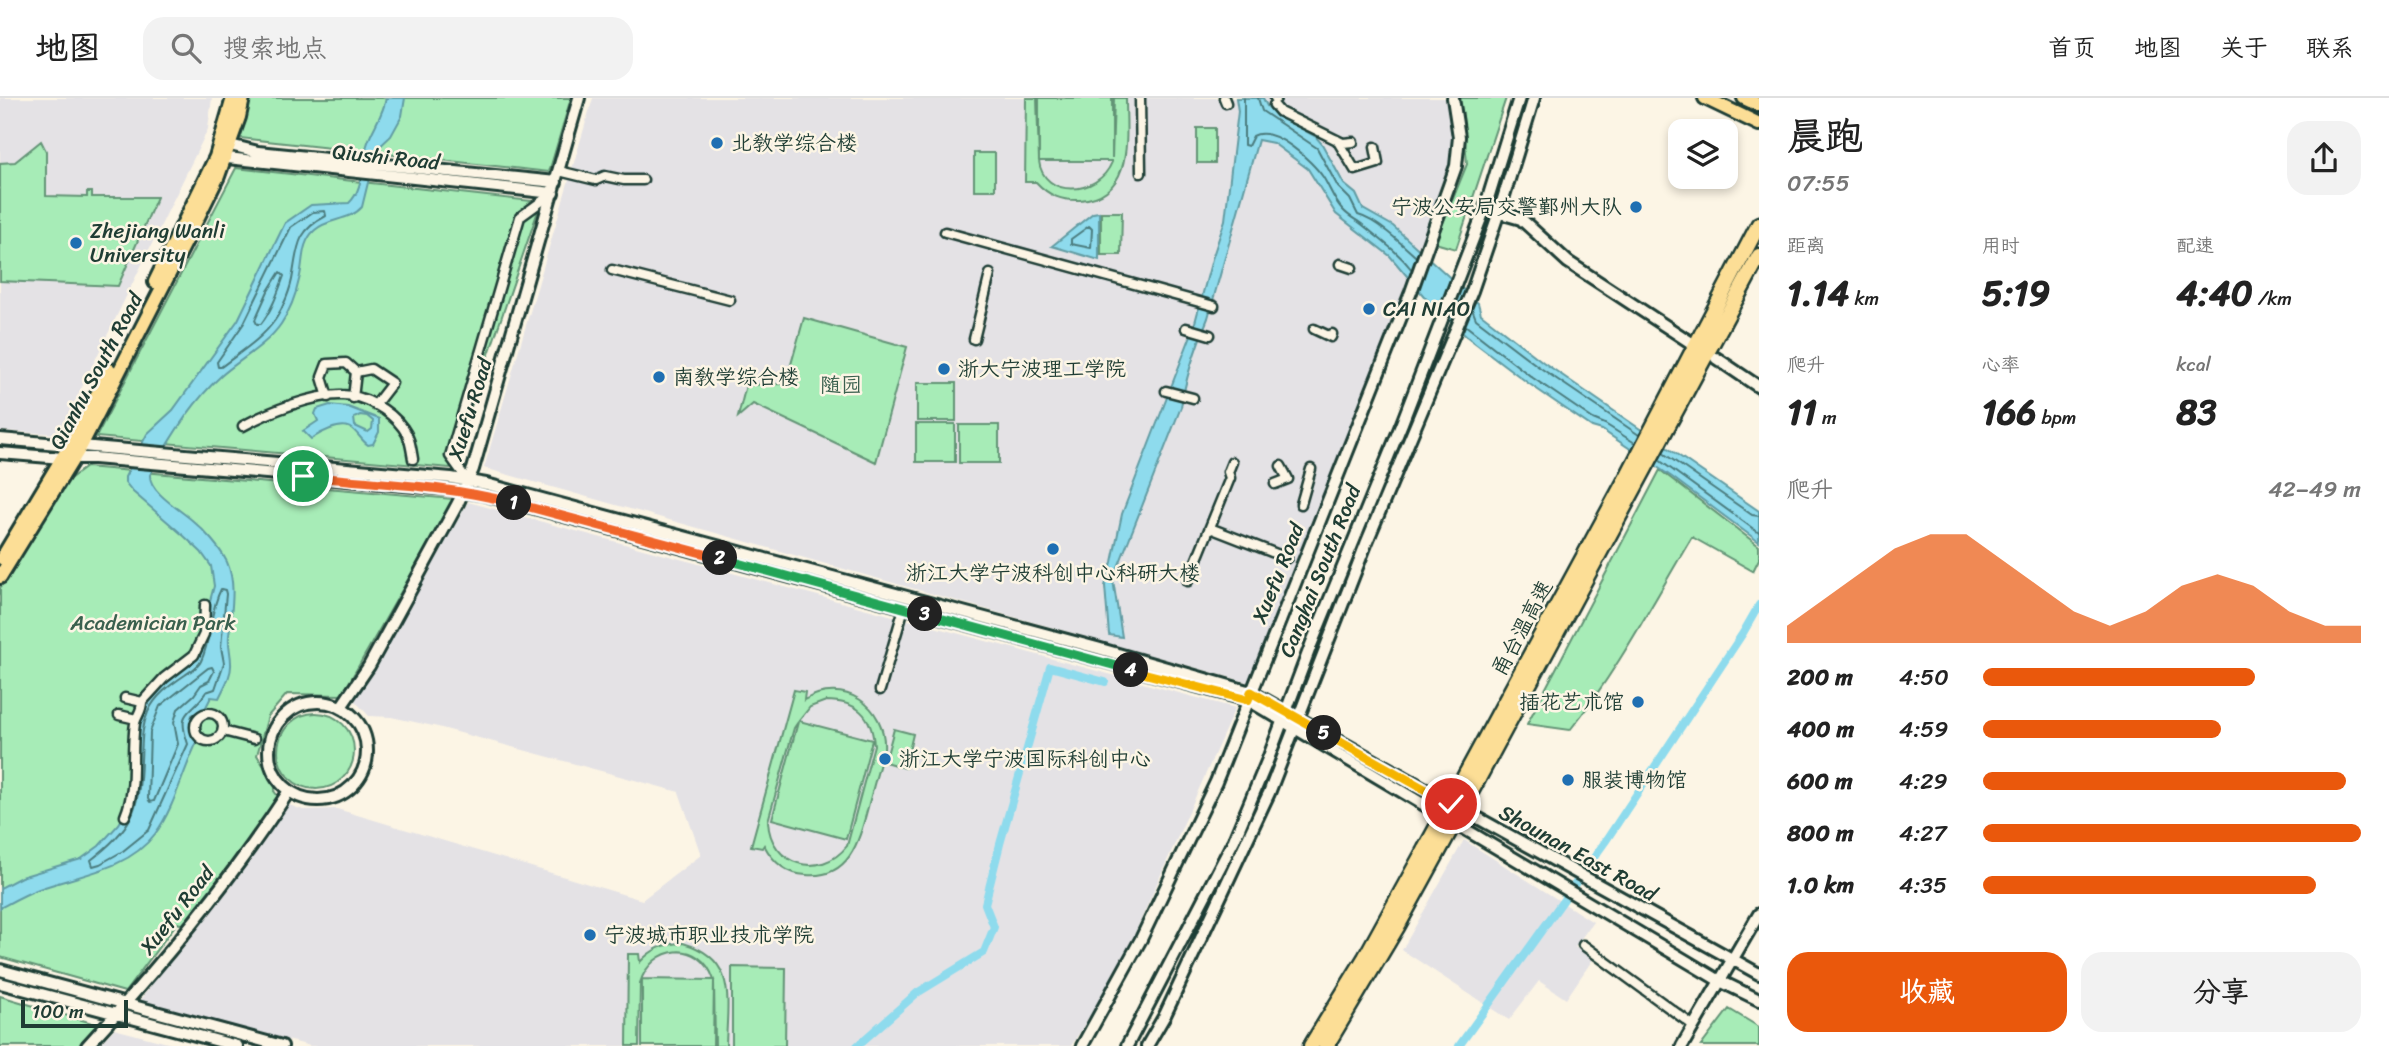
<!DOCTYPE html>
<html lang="zh">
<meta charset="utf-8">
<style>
:root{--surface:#fff;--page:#f2f2f2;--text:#222;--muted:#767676;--line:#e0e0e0;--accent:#ea580c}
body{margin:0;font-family:Sriracha,"LXGW WenKai TC",sans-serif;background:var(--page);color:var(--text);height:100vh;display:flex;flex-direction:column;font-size:26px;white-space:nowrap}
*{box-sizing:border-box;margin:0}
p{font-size:23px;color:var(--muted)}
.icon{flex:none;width:38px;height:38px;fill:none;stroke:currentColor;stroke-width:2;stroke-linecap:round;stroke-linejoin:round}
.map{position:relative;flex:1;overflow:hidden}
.side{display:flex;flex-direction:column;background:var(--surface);width:630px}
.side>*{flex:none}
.buttons{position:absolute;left:1668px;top:21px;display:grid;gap:14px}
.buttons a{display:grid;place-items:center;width:70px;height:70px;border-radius:14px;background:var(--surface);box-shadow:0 4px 10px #0003;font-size:35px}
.scale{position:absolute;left:21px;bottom:18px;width:107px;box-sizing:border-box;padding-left:7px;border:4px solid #1f3d34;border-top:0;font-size:19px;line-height:24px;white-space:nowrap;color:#1f3d34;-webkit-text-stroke:5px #fcf5e5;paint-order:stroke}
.pin{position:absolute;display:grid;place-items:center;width:60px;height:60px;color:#fff;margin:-30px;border:4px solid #fff;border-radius:50%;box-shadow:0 2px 7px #0007}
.km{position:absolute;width:35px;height:35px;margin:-18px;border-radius:50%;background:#222;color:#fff;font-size:19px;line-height:35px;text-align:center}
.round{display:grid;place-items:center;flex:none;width:74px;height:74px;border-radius:21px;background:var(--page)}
.head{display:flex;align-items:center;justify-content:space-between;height:119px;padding:0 28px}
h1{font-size:38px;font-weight:800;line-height:52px}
.figures{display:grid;grid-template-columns:repeat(3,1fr);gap:10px;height:119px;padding:7px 28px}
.figures div{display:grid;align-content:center}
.figures b{font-size:35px;font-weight:800}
.figures small{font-size:19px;font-weight:400}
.figures p{font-size:19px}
.chart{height:196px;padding:14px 28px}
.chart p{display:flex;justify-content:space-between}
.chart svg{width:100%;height:126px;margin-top:7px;fill:var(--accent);opacity:.7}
.button{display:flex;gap:14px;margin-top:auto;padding:14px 28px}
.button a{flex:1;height:80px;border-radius:21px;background:var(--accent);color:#fff;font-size:28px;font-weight:800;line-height:80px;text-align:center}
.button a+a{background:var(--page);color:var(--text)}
ul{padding:0 28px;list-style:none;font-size:23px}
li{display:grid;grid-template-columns:112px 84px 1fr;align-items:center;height:52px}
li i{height:18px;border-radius:9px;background:var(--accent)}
header{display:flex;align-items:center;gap:42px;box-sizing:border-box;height:98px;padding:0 35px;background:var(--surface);border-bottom:2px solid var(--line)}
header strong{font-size:33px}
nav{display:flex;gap:38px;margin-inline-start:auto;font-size:24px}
.search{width:490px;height:63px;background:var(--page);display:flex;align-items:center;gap:18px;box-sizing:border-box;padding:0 24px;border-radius:21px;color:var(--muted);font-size:26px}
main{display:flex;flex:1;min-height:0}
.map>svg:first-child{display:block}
</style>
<header>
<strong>地图</strong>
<div class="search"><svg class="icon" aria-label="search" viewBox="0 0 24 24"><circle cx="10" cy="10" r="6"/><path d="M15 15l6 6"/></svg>搜索地点</div>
<nav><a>首页</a><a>地图</a><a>关于</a><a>联系</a></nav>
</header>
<main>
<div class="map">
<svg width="1759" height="948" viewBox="0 0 1759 948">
<rect width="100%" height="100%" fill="#fcf5e5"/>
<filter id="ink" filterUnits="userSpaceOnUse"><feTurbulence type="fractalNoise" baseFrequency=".0143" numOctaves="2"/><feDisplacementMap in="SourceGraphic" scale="14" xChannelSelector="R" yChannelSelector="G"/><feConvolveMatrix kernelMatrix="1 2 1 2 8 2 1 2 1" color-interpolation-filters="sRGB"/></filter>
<g filter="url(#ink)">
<path fill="#e4e2e5" d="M0 0H212L208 31 59 336 0 333Z
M593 0H1447L1453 18 1456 68 1250 585 484 370Z
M468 404 1235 610 1119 871 1071 948H310L140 902 289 707 303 712 337 711 642 802 701 757 679 694 438 629 391 619 369 618 355 603Z
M1464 742 1593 824 1575 849 1593 861 1566 901 1539 883 1509 922 1402 852Z
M114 931 179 948H98Z"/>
<path fill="#a7ecb7" stroke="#639476" stroke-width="2" fill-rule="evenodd" d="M248 0H571L549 74 240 40Z
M1026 0H1037L1039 63V0H1112V60L1114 0H1126C1126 38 1135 98 1080 102 1062 103 1049 98 1036 84H1025ZM1039 63H1112V64C1098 99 1043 100 1039 63Z
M1459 0H1506L1456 151 1435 145 1467 66 1463 19Z
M1197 30H1215V65H1197Z
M41 43 46 53V98L87 99V94H92V99H157L118 188 0 183V65L15 64Z
M974 55H995V92H974Z
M236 70 541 104 450 370 96 339Z
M1101 114H1122L1121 157H1101Z
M804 220 907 249 876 364 753 306 738 319 746 287 780 286 781 278 788 277Z
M917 285H956V323H917Z
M916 326H955V364H916Z
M959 327H999V365H959Z
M86 369 454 401 342 597 287 596 268 618 257 657 276 688 274 693 280 701 184 827 177 825 125 894 0 859V490L67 383Z
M1660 372 1759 448V461L1753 473 1692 439C1653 504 1618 572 1570 632L1527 626Z
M794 592 805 594 804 602C843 579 887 607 884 652 878 671 873 690 868 709 859 743 850 781 806 777 786 776 773 764 764 747L762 750 751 748ZM826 603C856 603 872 616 874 647L847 748C820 782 770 768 768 723L794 630 798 624 772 721 846 741 872 642 799 623 810 609Z
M278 653a38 38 0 1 1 76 0a38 38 0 1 1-76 0Z
M894 631 913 636 905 670 885 664Z
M683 845C738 861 727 902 726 948H715L714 883 713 948H642V881L714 882C700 840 652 847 640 885L639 948H627L628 856H639L640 864C653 850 664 846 683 845Z
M732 869 786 870 785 948H732Z
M0 898 99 927 80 948H0Z
M1729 911 1759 929V948H1701Z"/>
<path fill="#8edbed" stroke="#629ca3" stroke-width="2" fill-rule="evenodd" d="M386 0H405L402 18 391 38 376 52 362 109C350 123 328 120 315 132 300 145 304 165 299 182 296 196 289 214 281 226 266 248 240 261 221 278 193 303 167 345 150 377 149 394 181 412 193 423 205 433 220 450 227 464 237 487 231 514 229 538 228 548 231 555 231 565 232 577 224 589 219 600L211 599 205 611 192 617C189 626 188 637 198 642 183 672 175 709 155 736 128 772 78 777 39 791 25 796 13 803 0 810V790L21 779 81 761 99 748 119 726 129 709 135 632 148 598 194 562 214 488 211 468 201 454 184 438 133 394 125 384V379L147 336 173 312 238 222 285 125 311 107 349 105C364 91 361 67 367 47 372 30 383 18 386 0Z
M1236 0H1263L1267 8 1280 19 1316 39 1322 46 1344 86 1356 96 1363 111 1393 128 1478 205 1481 216 1543 264 1759 413V444L1672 379 1602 332 1592 329 1528 285 1466 238 1428 203 1390 158 1336 116 1308 71 1273 45 1258 42 1208 220C1196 249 1186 278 1181 309L1113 482 1122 539 1109 537 1105 488 1112 464 1122 416 1193 232 1212 161 1225 122 1238 13Z
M1099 114V162L1052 148 1093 115Z
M330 307 348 309 379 321V334L373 346 368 347C362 343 357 334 351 330 340 324 320 335 311 341L303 333 318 323 315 316 317 311ZM360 317 367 318 373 323 372 331 368 334 355 328 354 320Z"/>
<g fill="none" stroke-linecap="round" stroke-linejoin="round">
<path stroke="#4b7c7e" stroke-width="2" d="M1244 0V47L1248 48 1253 38C1274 27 1312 63 1323 79 1330 90 1334 103 1343 112 1349 119 1357 122 1364 128 1381 142 1398 154 1412 172
M1258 0 1262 13 1317 50 1338 89 1350 101 1358 117C1377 122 1402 146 1416 159
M325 113 326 118C297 133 298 147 293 176 291 191 283 210 275 222 262 241 239 255 221 269H218L217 264 244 225 291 129 313 114Z
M1089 128 1092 131 1091 150 1071 146V141Z
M280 174 284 178C278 194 272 212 261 226H257L255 222 268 193Z
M1472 211 1476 221 1539 269 1639 337
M1465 227 1533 280 1593 321 1605 326 1635 345
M1663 355 1752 417 1759 418
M1659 362 1759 435
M221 491 225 492 226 496 221 549 224 565 215 591 206 594C190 619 176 610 188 646L149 732 123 753 100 766 93 768 91 762C131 731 140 713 141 662 142 645 141 630 148 614 155 598 170 587 185 577 190 573 198 570 201 563 212 540 209 514 221 491Z
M212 569 214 573 209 583 201 587 194 597 178 611 174 624 178 646 154 703 150 704 148 701 150 634 160 608 208 570Z"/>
<path stroke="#8edbed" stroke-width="8" d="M857 948 917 895 984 854 994 829 985 806 1000 746 1050 569 1105 584
M1459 948 1605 744 1743 535 1759 507"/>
<g stroke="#1f3d34" stroke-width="13">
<path id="street" d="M1140 0 1141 75
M1224 0 1226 5
M1275 0 1276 1
M1274 7 1280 14 1343 45 1353 44
M1337 42 1355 72 1378 65 1375 49
M559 73 596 82 605 78 624 82H643
M945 134 1214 208
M1340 166 1352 170
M612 172 730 202
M1186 230 1210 237
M1314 231 1331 239 1332 236
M974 241 990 176
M1166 293 1193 300
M328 299 322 279 327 266 346 265 356 274 371 271 392 285 375 307
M353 300 356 274
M243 328C268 314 314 296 342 297 364 297 390 312 403 330 410 339 411 350 413 361
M468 383 450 358 520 119 553 95
M1275 386 1288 381 1281 368
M1301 406 1311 371
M1210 430 1287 460
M1188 483 1230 380 1228 374 1232 364
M880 592 904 510
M125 600 142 604
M195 629a14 14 0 1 1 28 0a14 14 0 1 1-28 0Z
M119 617 136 621
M223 633 254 641
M125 718C138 687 130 657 135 625 137 617 142 613 142 604L164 580 194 557 204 536 205 507
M1583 847 1694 928"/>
</g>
<g stroke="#1f3d34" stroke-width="16">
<path id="secondary" d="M222 45 258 54 556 84
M218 59 553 95
M1493 113 1521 121 1568 164 1690 244
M1716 260 1759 289
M0 341 451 380 486 386 1097 550 1251 594 1759 876
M0 355 62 360H94L449 391 482 396 1248 602 1720 883 1759 902
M269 653a49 49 0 1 1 98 0a49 49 0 1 1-98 0Z
M341 609 369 568 458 405 473 371 579 0
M0 872 282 948
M0 885 237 948
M87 948C160 868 230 784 289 693
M1082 948 1141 841 1216 684 1411 194 1456 68 1459 39 1453 0
M1127 948 1234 742 1268 661 1311 547 1402 325 1485 110 1519 0
M1147 948 1165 917 1269 695 1366 446 1472 193 1499 114 1534 0
M1682 948 1759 816"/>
</g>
<g stroke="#1f3d34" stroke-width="18">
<path id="primary" d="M1705 0 1759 26
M1744 0 1759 7
M155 184 216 59 233 0
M2 460 70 347 110 272
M0 479 81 348 190 135 218 78 239 19 243 0"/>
</g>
<g stroke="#1f3d34" stroke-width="19">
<path id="highway" d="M1466 676 1628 377 1759 126
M1478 681 1759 158
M1311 948 1365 860 1425 751
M1326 948 1397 829 1437 756"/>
</g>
<use href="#street" stroke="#fcf5e5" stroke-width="8"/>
<use href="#secondary" stroke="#fcf5e5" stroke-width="10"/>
<use href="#primary" stroke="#fcde96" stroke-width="12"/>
<use href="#highway" stroke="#fcde96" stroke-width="14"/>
<g stroke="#1f3d34" stroke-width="19" stroke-linecap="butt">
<path id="highway-bridge" d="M1425 751 1466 676
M1437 756 1478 681"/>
</g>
<use href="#highway-bridge" stroke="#fcde96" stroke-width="14"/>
</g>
</g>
<g fill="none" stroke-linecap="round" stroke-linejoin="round" filter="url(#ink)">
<g stroke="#fff" stroke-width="14">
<path id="split-1" d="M303 378C374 385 446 387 514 405"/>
</g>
<g stroke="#fff" stroke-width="14">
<path id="split-2" d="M514 405 720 460"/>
</g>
<g stroke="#fff" stroke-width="14">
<path id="split-3" d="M720 460 925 516"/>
</g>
<g stroke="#fff" stroke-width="14">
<path id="split-4" d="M925 516 1131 572"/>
</g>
<g stroke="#fff" stroke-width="14">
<path id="split-5" d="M1131 572 1248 602 1251 594 1324 635"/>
</g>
<g stroke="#fff" stroke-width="14">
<path id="split-6" d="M1324 635 1451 706"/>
</g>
<use href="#split-1" stroke="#f0652b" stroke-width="9"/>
<use href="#split-2" stroke="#f0652b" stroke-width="9"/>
<use href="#split-3" stroke="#22a559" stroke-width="9"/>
<use href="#split-4" stroke="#22a559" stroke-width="9"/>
<use href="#split-5" stroke="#f5b400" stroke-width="9"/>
<use href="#split-6" stroke="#f5b400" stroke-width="9"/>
</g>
<g fill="#1f6fb2" stroke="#fcf5e5" stroke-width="2.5">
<circle cx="717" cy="45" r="7"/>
<circle cx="1636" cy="109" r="7"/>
<circle cx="76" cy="145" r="7"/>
<circle cx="1369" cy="211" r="7"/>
<circle cx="944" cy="271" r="7"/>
<circle cx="659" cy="279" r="7"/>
<circle cx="1053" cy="451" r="7"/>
<circle cx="1638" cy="604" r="7"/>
<circle cx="885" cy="661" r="7"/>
<circle cx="1568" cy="682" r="7"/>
<circle cx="590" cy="837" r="7"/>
</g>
<g text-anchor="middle" stroke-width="5" stroke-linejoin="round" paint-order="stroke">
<g font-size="21" fill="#1f3d34" stroke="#fcf5e5" text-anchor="start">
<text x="731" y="52">北教学综合楼</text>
<text x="1622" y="116" text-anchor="end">宁波公安局交警鄞州大队</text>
<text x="90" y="140">Zhejiang Wanli<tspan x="90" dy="24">University</tspan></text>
<text x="1383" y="218">CAI NIAO</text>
<text x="958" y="278">浙大宁波理工学院</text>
<text x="673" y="286">南教学综合楼</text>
<text x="1053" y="482" text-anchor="middle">浙江大学宁波科创中心科研大楼</text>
<text x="1624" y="611" text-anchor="end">插花艺术馆</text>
<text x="899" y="668">浙江大学宁波国际科创中心</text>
<text x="1582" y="689">服装博物馆</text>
<text x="604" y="844">宁波城市职业技术学院</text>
</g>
<g font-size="21" fill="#1f3d34" stroke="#fcf5e5">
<text transform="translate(386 59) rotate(6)" y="7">Qiushi Road</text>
<text transform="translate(96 273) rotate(-62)" y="7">Qianhu South Road</text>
<text transform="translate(470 311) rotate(-73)" y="7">Xuefu Road</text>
<text transform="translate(1320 473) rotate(-68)" y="7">Canghai South Road</text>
<text transform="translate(1278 475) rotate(-68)" y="7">Xuefu Road</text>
<text transform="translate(1522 530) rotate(-62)" y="7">甬台温高速</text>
<text transform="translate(1578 755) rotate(29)" y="7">Shounan East Road</text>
<text transform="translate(177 812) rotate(-52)" y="7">Xuefu Road</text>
</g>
<g font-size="21" fill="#3a604e" stroke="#fcf5e5">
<text x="841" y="294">随园</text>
<text x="153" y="532">Academician Park</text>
</g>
</g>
</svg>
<div class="buttons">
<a><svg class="icon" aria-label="layers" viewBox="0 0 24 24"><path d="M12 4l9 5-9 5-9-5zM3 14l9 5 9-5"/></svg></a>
</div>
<div class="scale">100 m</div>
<div class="pin" style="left:303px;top:378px;background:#1e9e55"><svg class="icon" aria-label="arrive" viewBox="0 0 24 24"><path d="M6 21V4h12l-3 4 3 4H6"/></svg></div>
<div class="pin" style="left:1451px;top:706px;background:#d93025"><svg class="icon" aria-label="check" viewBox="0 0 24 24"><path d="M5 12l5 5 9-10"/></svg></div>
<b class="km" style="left:514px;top:405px">1</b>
<b class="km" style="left:720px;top:460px">2</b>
<b class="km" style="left:925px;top:516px">3</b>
<b class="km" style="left:1131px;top:572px">4</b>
<b class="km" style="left:1324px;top:635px">5</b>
</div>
<section class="side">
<div class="head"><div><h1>晨跑</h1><p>07:55</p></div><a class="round"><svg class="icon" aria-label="share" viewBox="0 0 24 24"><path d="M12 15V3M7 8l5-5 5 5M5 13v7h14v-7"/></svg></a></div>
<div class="figures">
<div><p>距离</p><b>1.14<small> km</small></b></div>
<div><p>用时</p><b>5:19</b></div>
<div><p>配速</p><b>4:40<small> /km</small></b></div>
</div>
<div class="figures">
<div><p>爬升</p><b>11<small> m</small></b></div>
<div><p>心率</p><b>166<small> bpm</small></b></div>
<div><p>kcal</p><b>83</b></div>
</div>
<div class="chart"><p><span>爬升</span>42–49 m</p>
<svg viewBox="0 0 160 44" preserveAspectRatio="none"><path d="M0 44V38L10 29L20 20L30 11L40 6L50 6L60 15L70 24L80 33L90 38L100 33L110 24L120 20L130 24L140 33L150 38L160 38V44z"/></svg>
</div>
<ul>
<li><b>200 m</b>4:50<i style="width:72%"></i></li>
<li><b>400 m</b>4:59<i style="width:63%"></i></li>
<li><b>600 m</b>4:29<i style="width:96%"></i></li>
<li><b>800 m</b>4:27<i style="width:100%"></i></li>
<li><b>1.0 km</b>4:35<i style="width:88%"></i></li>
</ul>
<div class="button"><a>收藏</a><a>分享</a></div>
</section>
</main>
